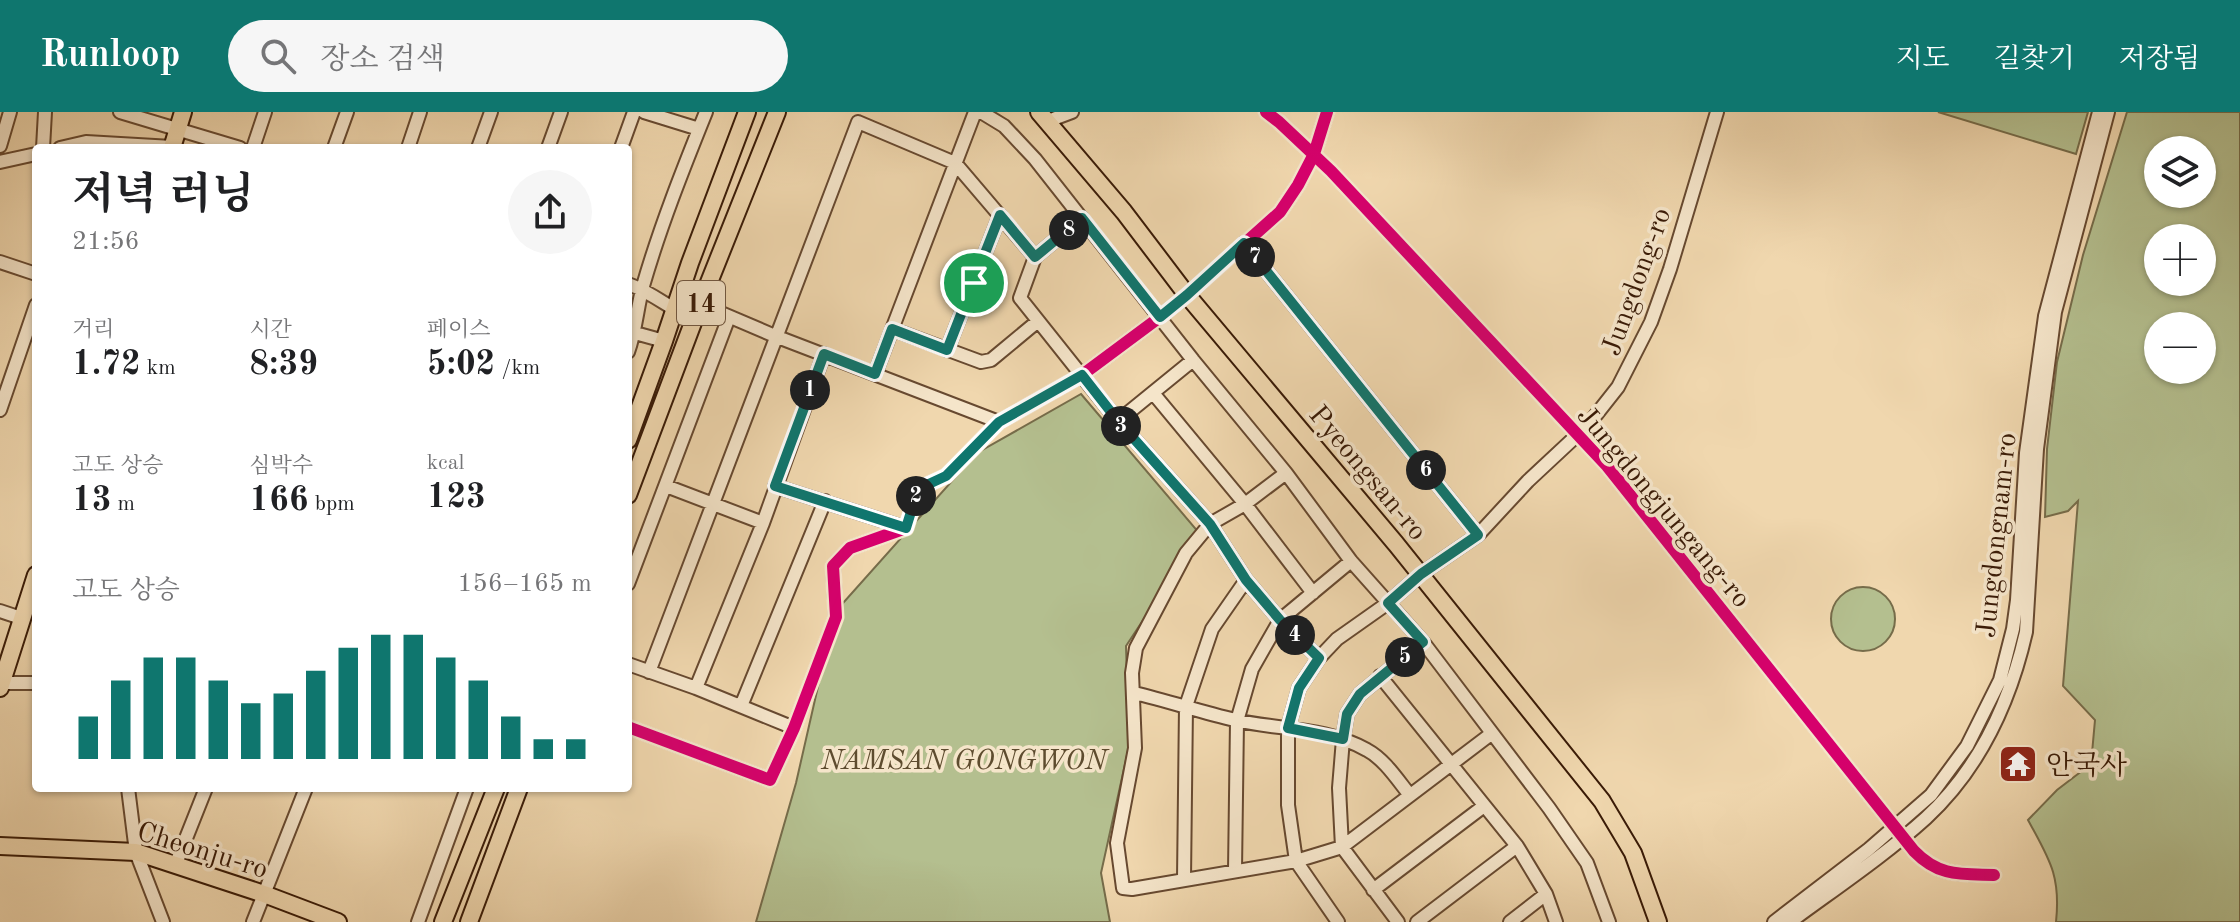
<!DOCTYPE html>
<html lang="ko">
<meta charset="utf-8">
<style>
:root{--surface:#fff;--page:#f6f6f6;--text:#202124;--muted:#757577;--accent:#0f766e}
body{margin:0;font-family:"Old Standard TT","Noto Serif KR",serif;background:var(--page);color:var(--text);height:100vh;display:flex;flex-direction:column;font-size:30px;white-space:nowrap}
*{box-sizing:border-box;margin:0}
p{font-size:26px;color:var(--muted)}
.icon{flex:none;width:44px;height:44px;fill:none;stroke:currentColor;stroke-width:2;stroke-linecap:round;stroke-linejoin:round}
.map{position:relative;flex:1;overflow:hidden}
.details{position:absolute;left:32px;top:32px;width:600px;height:648px;display:flex;flex-direction:column;background:var(--surface);border-radius:8px;box-shadow:0 2px 6px #0004}
.details>*{flex:none}
.fabs{position:absolute;left:2144px;top:24px;display:grid;gap:16px}
.fabs a{display:grid;place-items:center;width:72px;height:72px;border-radius:50%;background:var(--surface);box-shadow:0 2px 6px #0004;font-size:40px}
.pin{position:absolute;display:grid;place-items:center;width:68px;height:68px;color:#fff;margin:-34px;border:4px solid #fff;border-radius:50%;box-shadow:0 2px 8px #0007}
.km{position:absolute;width:40px;height:40px;margin:-20px;border-radius:50%;background:#222;color:#fff;font-size:22px;line-height:40px;text-align:center}
.round{display:grid;place-items:center;flex:none;width:84px;height:84px;border-radius:42px;background:var(--page)}
.head{display:flex;align-items:center;justify-content:space-between;height:136px;padding:0 40px}
h1{font-size:44px;font-weight:700;line-height:60px}
.stats{display:grid;grid-template-columns:repeat(3,1fr);gap:12px;height:136px;padding:8px 40px}
.stats div{display:grid;align-content:center}
.stats b{font-size:34px;font-weight:700}
.stats small{font-size:22px;font-weight:400}
.stats p{font-size:22px}
.chart{height:224px;padding:16px 40px}
.chart p{display:flex;justify-content:space-between}
.chart svg{width:100%;height:144px;margin-top:8px;stroke:var(--accent);stroke-width:6}
header{display:flex;align-items:center;gap:48px;box-sizing:border-box;height:112px;padding:0 40px;background:var(--accent);color:#fff}
header strong{font-size:38px}
nav{display:flex;gap:44px;margin-inline-start:auto;font-size:28px}
.search{width:560px;height:72px;background:var(--page);display:flex;align-items:center;gap:20px;box-sizing:border-box;padding:0 28px;border-radius:44px;color:var(--muted);font-size:30px}
.map>svg:first-child{display:block}
</style>
<header>
<strong>Runloop</strong>
<div class="search"><svg class="icon" aria-label="search" viewBox="0 0 24 24"><circle cx="10" cy="10" r="6"/><path d="M15 15l6 6"/></svg>장소 검색</div>
<nav><a>지도</a><a>길찾기</a><a>저장됨</a></nav>
</header>
<div class="map">
<svg width="2240" height="810" viewBox="0 0 2240 810">
<rect width="100%" height="100%" fill="#f0d7ae"/>
<filter id="stains"><feTurbulence type="fractalNoise" baseFrequency=".0025" numOctaves="4"/><feColorMatrix values="0 0 0 0 .2 0 0 0 0 .09 0 0 0 0 .02 0 0 0 .5 -.17"/></filter>
<radialGradient id="worn" r=".72"><stop offset=".6" stop-color="#630" stop-opacity="0"/><stop offset="1" stop-color="#630" stop-opacity=".3"/></radialGradient>
<path fill="#b4bf8f" stroke="#766c4a" stroke-width="2" fill-rule="evenodd" d="M1938 0H2088L2076 42Z
M2127 0H2240V810H2056C2061 763 2049 747 2028 708L2057 678 2091 652 2095 608 2063 574 2078 389 2068 399 2045 405 2047 337 2057 250 2083 143ZM2158 38H2202V82H2158ZM2158 126H2202V170H2158ZM2202 214V258H2158V214Z
M1081 282 1200 422 1126 534 1129 634 1101 761 1110 810H756L796 671 835 500 977 341Z
M1831 507a32 32 0 1 1 64 0a32 32 0 1 1-64 0Z"/>
<g fill="none" stroke-linecap="round" stroke-linejoin="round">
<g stroke="#674930" stroke-width="16">
<path id="minor" d="M120 0 240 36
M644 0 699 17
M981 0 1004 14 1035 47 1193 248 1286 361 1351 449 1423 530 1549 696 1587 751 1609 810
M1266 0 1279 10 1331 59 1607 354 1914 739C1939 765 1961 762 1994 763
M1048 9 1072 0
M0 34 10 0
M43 36 45 0
M60 36 86 30 172 35
M253 36 265 0
M334 36 347 0
M408 36 420 0
M478 36 491 0
M548 36 561 0
M621 36 634 0
M0 50 36 42
M1082 106 1035 145 1020 186 1118 309 1210 412 1246 468 1280 508 1319 546
M1244 131 1478 423
M0 150 36 162
M628 172C652 180 670 197 694 208
M700 192 775 224 999 310
M892 217 981 250 991 248 1038 209
M628 221H635L664 229
M947 238 1000 103
M628 240C636 218 637 196 643 174 660 115 683 57 706 0
M875 262 975 0
M1153 281 1245 392 1313 481
M0 298 36 193
M1118 309 1193 248
M1286 361 1245 392 1210 412 1186 441 1136 536 1132 561 1135 636 1117 731 1123 776 1132 777 1296 749 1342 735 1491 622
M666 374 763 411
M775 374 906 416
M628 472 729 205
M0 499 21 506
M628 552 696 576 794 616
M649 560 858 10 955 51 1035 145
M1380 564 1517 734 1546 782 1556 810
M1 571H36
M696 576 763 411 824 242
M1134 581C1168 589 1201 600 1235 608 1278 618 1327 615 1367 638 1384 647 1397 667 1409 682
M741 594 825 389
M628 615 770 668 794 616 836 505 833 454 850 436 906 416 918 377 946 364 999 310 1082 263 1160 205 1187 183 1280 100 1298 73 1314 42 1327 0
M128 676 136 740 163 810
M175 754 206 676
M1235 759 1237 609 1252 557 1280 508 1351 449
M1184 767 1186 594 1212 517 1246 468
M1373 778 1484 694
M253 810 306 676
M418 810 467 676
M1338 810 1296 749 1288 693V616L1299 576 1319 546 1337 527 1388 491 1421 462 1478 423 1528 369 1588 313 1618 275 1651 210 1670 157 1717 0
M1398 810 1342 735 1339 676 1343 627 1347 602 1360 582 1423 530
M1417 810 1517 734
M1510 810 1546 782
M1774 810 1869 737 1931 683 1967 634 2000 568 2013 517 2017 488 2026 341 2045 204 2099 0
M1790 810C1836 776 1884 744 1926 706 1980 656 2010 590 2026 520L2037 337 2055 200 2108 0"/>
</g>
<g stroke="#391a06" stroke-width="20">
<path id="major" d="M1039 0 1124 100 1187 183 1396 432 1602 689 1633 741 1658 810
M172 36 183 0
M628 328 664 229 690 151 747 0
M628 383 694 208 777 0
M0 576 36 463
M0 734 136 740 264 782 338 810
M443 810 496 676
M469 810 519 676"/>
</g>
<use href="#minor" stroke="#f5e5ca" stroke-width="12"/>
<use href="#major" stroke="#f0d7ae" stroke-width="16"/>
<g stroke="#f5e5ca" stroke-width="17">
<path id="cycleway" d="M1266 0 1279 10 1331 59 1607 354 1914 739C1939 765 1961 762 1994 763
M628 615 770 668 794 616 836 505 833 454 850 436 906 416 918 377 946 364 999 310 1082 263 1160 205 1187 183 1280 100 1298 73 1314 42 1327 0"/>
</g>
<use href="#cycleway" stroke="#d6006c" stroke-width="12"/>
</g>
<g fill="none" stroke-linecap="round" stroke-linejoin="round">
<g stroke="#fff" stroke-width="16">
<path id="route" d="M1000 103 1035 145 1082 106 1160 205 1187 183 1244 131 1478 423 1421 462 1388 491 1423 530 1360 582 1347 602 1343 627 1288 616 1299 576 1319 546 1280 508 1246 468 1210 412 1118 309 1082 263 999 310 946 364 918 377 906 416 775 374 824 242 875 262 892 217 947 238Z"/>
</g>
<use href="#route" stroke="#0f766e" stroke-width="10"/>
</g>
<defs>
<g id="temple-square" transform="scale(2)"><rect x="-9" y="-9" width="18" height="18" rx="4" fill="#8f2418" stroke="#f5e5ca"/><path d="M0-6L5-2H3V0L6.5 2.5H4V6H1.5V3h-3V6H-4V2.5H-6.5L-3 0V-2H-5Z" fill="#fff"/></g>
</defs>
<g fill-rule="evenodd">
<use href="#temple-square" x="2018" y="652"/>
</g>
<g text-anchor="middle" stroke-width="7" stroke-linejoin="round" paint-order="stroke">
<rect fill="#f5e5ca" stroke="#715741" stroke-width="2" x="677" y="169" width="48" height="44" rx="6"/>
<g font-size="26" font-weight="bold" fill="#391a06">
<text x="701" y="200">14</text>
</g>
<g font-size="28" fill="#391a06" stroke="#f5e5ca">
<text transform="translate(1635 169) rotate(-70)" y="10">Jungdong-ro</text>
<text transform="translate(1369 360) rotate(50)" y="10">Pyeongsan-ro</text>
<text transform="translate(1665 394) rotate(50)" y="10">Jungdongjungang-ro</text>
<text transform="translate(1995 423) rotate(-84)" y="10">Jungdongnam-ro</text>
<text transform="translate(203 737) rotate(17)" y="10">Cheonju-ro</text>
</g>
<g font-size="28" font-style="italic" fill="#5e4c2f" stroke="#f5e5ca">
<text x="964" y="657">NAMSAN GONGWON</text>
</g>
<g font-size="28" fill="#391a06" stroke="#f5e5ca" text-anchor="start">
<text x="2046" y="662">안국사</text>
</g>
</g>
<rect width="100%" height="100%" filter="url(#stains)"/>
<rect width="100%" height="100%" fill="url(#worn)"/>
</svg>
<div class="fabs">
<a><svg class="icon" aria-label="layers" viewBox="0 0 24 24"><path d="M12 4l9 5-9 5-9-5zM3 14l9 5 9-5"/></svg></a>
<a>+</a>
<a>−</a>
</div>
<div class="pin" style="left:974px;top:171px;background:#1e9e55"><svg class="icon" aria-label="arrive" viewBox="0 0 24 24"><path d="M6 21V4h12l-3 4 3 4H6"/></svg></div>
<b class="km" style="left:810px;top:278px">1</b>
<b class="km" style="left:916px;top:384px">2</b>
<b class="km" style="left:1121px;top:314px">3</b>
<b class="km" style="left:1295px;top:523px">4</b>
<b class="km" style="left:1405px;top:545px">5</b>
<b class="km" style="left:1426px;top:358px">6</b>
<b class="km" style="left:1255px;top:145px">7</b>
<b class="km" style="left:1069px;top:118px">8</b>
<section class="details">
<div class="head"><div><h1>저녁 러닝</h1><p>21:56</p></div><a class="round"><svg class="icon" aria-label="share" viewBox="0 0 24 24"><path d="M12 15V3M7 8l5-5 5 5M5 13v7h14v-7"/></svg></a></div>
<div class="stats">
<div><p>거리</p><b>1.72<small> km</small></b></div>
<div><p>시간</p><b>8:39</b></div>
<div><p>페이스</p><b>5:02<small> /km</small></b></div>
</div>
<div class="stats">
<div><p>고도 상승</p><b>13<small> m</small></b></div>
<div><p>심박수</p><b>166<small> bpm</small></b></div>
<div><p>kcal</p><b>123</b></div>
</div>
<div class="chart"><p><span>고도 상승</span>156–165 m</p>
<svg viewBox="0 0 160 44" preserveAspectRatio="none"><path d="M5 44V31M15 44V20M25 44V13M35 44V13M45 44V20M55 44V27M65 44V24M75 44V17M85 44V10M95 44V6M105 44V6M115 44V13M125 44V20M135 44V31M145 44V38M155 44V38"/></svg>
</div>
</section>
</div>
